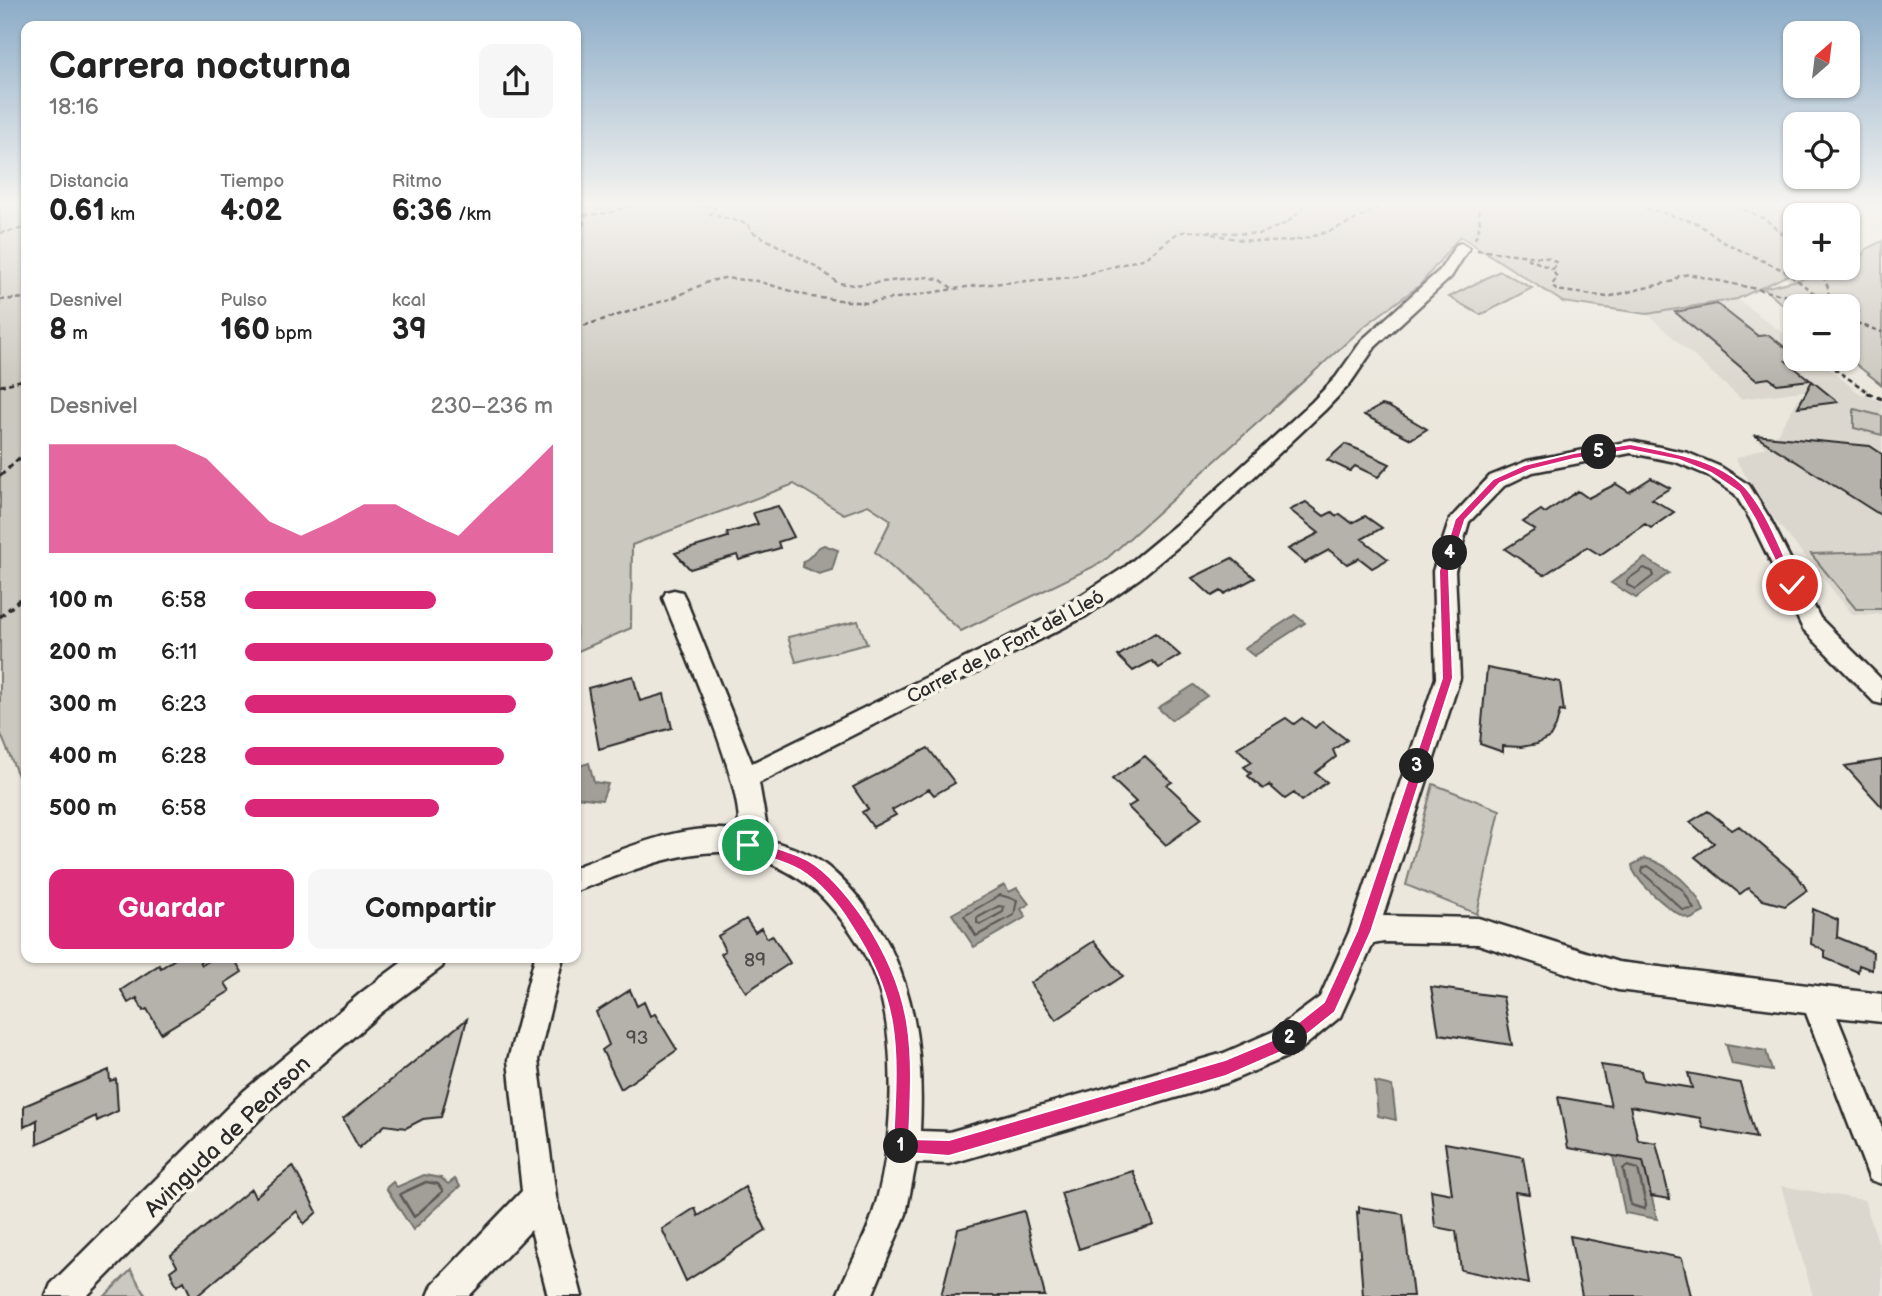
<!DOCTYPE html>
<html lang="es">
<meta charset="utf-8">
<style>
:root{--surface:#fff;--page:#f6f6f6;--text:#222;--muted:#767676;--accent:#db2777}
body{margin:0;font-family:"Balsamiq Sans",sans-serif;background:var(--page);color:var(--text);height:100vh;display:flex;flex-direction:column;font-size:26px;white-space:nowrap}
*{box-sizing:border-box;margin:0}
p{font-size:23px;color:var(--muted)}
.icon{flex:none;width:38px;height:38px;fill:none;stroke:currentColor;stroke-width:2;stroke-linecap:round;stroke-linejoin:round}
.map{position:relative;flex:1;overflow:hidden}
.panel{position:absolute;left:21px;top:21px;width:560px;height:942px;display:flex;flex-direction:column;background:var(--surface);border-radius:14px;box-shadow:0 2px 5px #0004}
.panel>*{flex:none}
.needle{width:46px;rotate:28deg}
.fabs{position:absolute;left:1783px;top:21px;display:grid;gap:14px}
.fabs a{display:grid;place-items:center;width:77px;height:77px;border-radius:14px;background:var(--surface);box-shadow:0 2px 5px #0004;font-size:35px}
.pin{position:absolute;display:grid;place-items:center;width:60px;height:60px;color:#fff;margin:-30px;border:4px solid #fff;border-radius:50%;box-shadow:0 2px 7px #0007}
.km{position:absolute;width:35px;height:35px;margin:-18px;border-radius:50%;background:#222;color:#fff;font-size:19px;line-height:35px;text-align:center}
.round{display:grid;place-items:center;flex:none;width:74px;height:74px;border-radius:14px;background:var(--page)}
.summary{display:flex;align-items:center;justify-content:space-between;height:119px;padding:0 28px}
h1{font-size:38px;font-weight:700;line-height:52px}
.figures{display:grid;grid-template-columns:repeat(3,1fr);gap:10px;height:119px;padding:7px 28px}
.figures div{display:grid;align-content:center}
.figures b{font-size:30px;font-weight:700}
.figures small{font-size:19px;font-weight:400}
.figures p{font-size:19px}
.chart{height:196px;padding:14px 28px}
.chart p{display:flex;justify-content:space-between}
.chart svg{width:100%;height:126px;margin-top:7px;fill:var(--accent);opacity:.7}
.cta{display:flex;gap:14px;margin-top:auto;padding:14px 28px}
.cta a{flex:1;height:80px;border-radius:14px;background:var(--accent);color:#fff;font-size:28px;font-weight:700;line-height:80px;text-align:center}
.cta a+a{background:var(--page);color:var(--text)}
ul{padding:0 28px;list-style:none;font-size:23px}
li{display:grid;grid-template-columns:112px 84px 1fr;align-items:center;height:52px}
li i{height:18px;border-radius:9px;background:var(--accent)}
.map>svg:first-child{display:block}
</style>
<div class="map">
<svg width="1882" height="1296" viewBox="0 0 1882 1296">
<rect width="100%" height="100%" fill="#ebe7dd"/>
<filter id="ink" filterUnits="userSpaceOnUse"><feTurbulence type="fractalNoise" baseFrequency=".0143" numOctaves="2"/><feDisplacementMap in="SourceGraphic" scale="14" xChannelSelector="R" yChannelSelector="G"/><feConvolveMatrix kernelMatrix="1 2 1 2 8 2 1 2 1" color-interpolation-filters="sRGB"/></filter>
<g filter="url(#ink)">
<path fill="#dbd7ce" d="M1737 299 1795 342 1796 359H1817L1859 393 1882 402V614L1853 615 1775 520 1735 459 1766 447 1758 440 1777 434 1799 398 1818 395 1812 390 1741 399 1647 314Z
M1781 1186 1864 1200 1882 1253V1296H1813Z"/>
<path fill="#cbc8bf" stroke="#7b7a75" stroke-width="2" d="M0 203H26V795L0 732Z
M576 203H1811L1831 215H1796V268H1803L1737 299 1647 314 1563 302 1460 236 1420 285 1366 325 1103 562 961 631 875 552 891 520 868 505 844 514 794 484 632 545 631 628 576 652Z
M1882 241V385L1848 358V306H1796L1795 315 1763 288 1858 266 1866 249Z
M1500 271 1532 288 1481 315 1449 297Z
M1854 409 1882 416V435L1854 428Z
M1882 552V609H1856L1811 554Z
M858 621 867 644 796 662 788 637Z
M1433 784 1500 810 1477 914 1406 885Z
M131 1270 146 1296H105Z"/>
<path fill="#a29f98" stroke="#72716c" stroke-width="2" d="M824 545 838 550 832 570 819 574 803 567V561C813 558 813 548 824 545Z
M1645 558 1669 573 1636 598 1611 583Z
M1295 615 1305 623 1254 656 1244 648Z
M1194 685 1207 696 1171 720 1158 708Z
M589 763 594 782 608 784 602 800 576 797V767Z
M1645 858C1669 864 1697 889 1704 912L1691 919C1673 915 1641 886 1633 870L1632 865Z
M1004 885 1009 892 1017 888 1029 904 1021 909 1026 917 974 947 952 914Z
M1726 1044 1766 1051 1772 1071 1732 1064Z
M1375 1082 1392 1086 1396 1120 1378 1116Z
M1613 1156 1643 1161 1657 1219 1625 1213Z
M424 1175 441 1178 448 1184 455 1179 460 1186 413 1230 386 1188 393 1182 397 1187Z"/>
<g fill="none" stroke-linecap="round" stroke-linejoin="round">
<path stroke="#5b5957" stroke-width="2" d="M1644 568 1653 572V576L1636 589 1627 585V580Z
M1648 866 1683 890 1694 909 1683 910 1642 872 1643 868Z
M999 906 1004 907 1003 912 981 924 977 923V918Z
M971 927 964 916 1000 895 1017 900 1014 915 992 927"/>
<path stroke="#5b5957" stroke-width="2.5" d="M970 926 976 936 995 926
M1627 1166 1638 1169 1646 1205 1644 1209 1631 1205 1623 1169Z
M426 1182 438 1184 443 1191 414 1217 400 1194Z"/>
</g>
<path fill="#b5b2ab" stroke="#2b2b2b" stroke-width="2" d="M1717 304 1758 336 1769 335 1796 356V359H1799L1786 361 1810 380 1777 384 1769 378 1756 380 1675 312Z
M1812 381 1823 390 1838 402 1798 407Z
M1382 405 1389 407 1427 429 1411 439 1364 415Z
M1754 435 1870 446 1882 454V516Z
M1345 444 1364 452 1390 464 1378 477 1355 466 1350 471 1327 460Z
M1651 478 1670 488 1652 499 1674 512 1651 528 1645 524 1600 555 1587 547 1544 575 1505 549 1535 530 1523 522 1541 510 1545 513 1578 491 1588 498 1616 484 1629 492Z
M1306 502 1324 516 1332 512 1336 516 1340 514 1352 523 1365 516 1382 528 1362 539 1388 559 1372 568 1359 558 1347 564 1329 550 1305 563 1288 549 1319 533 1290 510Z
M778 506 794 537 778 542 780 548 739 560 737 555 690 569 675 553 728 537 727 533 758 524 753 513Z
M1232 558 1255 578 1224 594 1221 591 1212 596 1192 578Z
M1155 633 1180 655 1159 668 1152 661 1133 671 1118 656Z
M1487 668 1560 682 1564 712 1560 711 1556 726 1550 737 1537 744 1521 747 1503 746V752L1480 744Z
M633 676 640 701 664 694 672 728 599 749 588 688Z
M1286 718 1294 724 1302 718 1315 728 1322 721 1347 740 1333 750 1336 757 1315 773 1327 782 1302 801 1294 793 1285 799 1269 785 1263 789 1248 776 1251 773 1244 767 1252 762 1237 748Z
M928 748 955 783 934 795 929 789 892 810 896 815 873 827 862 812 868 809 853 787Z
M1145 756 1172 782 1167 785 1202 818 1166 845 1128 807 1136 802 1112 779Z
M1882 760V807L1845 766Z
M1708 811 1732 830 1739 826 1797 875 1807 890 1785 906 1763 900 1748 888 1740 894 1695 857 1714 843 1690 822Z
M1813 909 1838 920 1837 937 1873 952 1872 970 1859 965 1858 972 1825 958V951L1811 944Z
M746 919 755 932 761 928 767 938 772 935 790 963 746 992 721 954 725 951 718 936Z
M1094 941 1123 976 1056 1020 1030 983Z
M178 957H198L202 965 215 957H233L242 972 225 983 230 991 161 1033 147 1009 143 1011 137 998 128 1003 121 990 159 965 161 968Z
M1431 987 1503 997 1512 1045 1439 1034Z
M630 990 637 1006 644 1002 650 1016 655 1014 677 1050 621 1089 602 1050 609 1045 596 1012Z
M467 1019 441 1117 423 1119 406 1128 385 1125 359 1148 343 1119Z
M1601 1065 1641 1071 1643 1080 1692 1088 1688 1073 1740 1083 1756 1138 1703 1128 1700 1118 1630 1106 1638 1140 1656 1143 1670 1199 1651 1196 1643 1161 1568 1148 1558 1097 1611 1106Z
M109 1070 110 1081 116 1079 118 1111 97 1121 96 1116 37 1144V1120L24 1127V1106Z
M1445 1143 1523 1157 1529 1194 1515 1192 1529 1284 1461 1270 1456 1231 1435 1227 1431 1190 1452 1194Z
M293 1166 317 1212 304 1224 297 1211 197 1296H191L184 1281 177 1286 170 1271 177 1266 171 1255 251 1189 255 1197Z
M1133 1171 1154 1225 1079 1249 1061 1193Z
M745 1187 766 1230 686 1281 662 1229 695 1208 698 1216Z
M1359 1207 1403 1214 1413 1296H1363L1357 1212 1359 1213Z
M1024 1211 1045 1296H941L958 1229Z
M1570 1236 1682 1258 1691 1296H1582Z"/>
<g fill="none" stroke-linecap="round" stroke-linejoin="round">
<g stroke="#2b2b2b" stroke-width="5">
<path id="street" d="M1814 203H1836L1853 212 1851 215H1841Z
M1461 243 1469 248 1451 277 1375 347 1349 385 1325 410 1191 536 1140 578 1086 616 759 783 766 823 763 838C779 844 798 848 813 857 834 869 852 889 866 908 915 974 924 1052 920 1131L949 1132 1224 1053 1274 1031 1320 997 1350 930 1436 678 1433 571 1450 519 1490 476 1527 461 1631 441 1688 453 1721 467 1749 485 1770 519 1820 618 1882 680V704L1874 702 1803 629 1750 519 1735 494 1707 475 1676 462 1631 453 1533 472 1504 486 1469 522 1455 571 1460 678 1383 916 1478 918 1618 962 1882 994V1022L1837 1017 1882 1128V1184L1870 1180 1806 1013 1618 990 1478 944 1384 942 1373 944 1340 1017 1296 1053 1226 1083 949 1164 916 1163 906 1214 872 1296H837C848 1268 864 1242 873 1213 893 1151 898 1045 877 983 867 954 850 928 830 906 806 877 757 851 719 852 668 853 622 875 576 891V867L583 864C630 847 687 821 738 831 747 791 680 643 663 598L666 592 674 590 682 592 685 598 752 763 1041 621 1125 567 1201 504 1312 402 1336 377 1363 339 1440 270 1456 245Z
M409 957H446L442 967 382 1012 266 1113 87 1296H46L51 1284 244 1091 362 992Z
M535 957H563L538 1060 556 1197 582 1296H548L531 1230 469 1296H428L433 1284 522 1191 508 1060Z"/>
</g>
<path stroke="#2b2b2b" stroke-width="2.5" stroke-dasharray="5 3.5" stroke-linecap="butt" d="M644 203C668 209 691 203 715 208L710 214 748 224 751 231 817 267 838 283 855 285 928 277 941 280 952 288
M1629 203 1697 223 1721 241 1787 272 1815 294 1825 306
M1684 203H1693
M1728 203 1765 219 1796 245
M576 207 586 203
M576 216 609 213 637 203
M576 216 584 223 576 231
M0 233 26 228
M1212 234C1286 251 1321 240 1386 203
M1475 239 1480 225 1478 203
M1477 250 1549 258 1557 263 1552 270 1557 277 1552 285 1556 290 1607 297 1674 281 1679 276 1689 274C1734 285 1778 292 1822 306
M1527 258 1552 269
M1820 268 1829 290 1826 306
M0 300 26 298
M1848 320 1882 332
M576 328 673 298 710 281 724 278 757 281 812 297 866 303 979 285 1075 277 1146 258 1176 234 1186 231 1260 234 1287 223 1308 203
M1820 359 1871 394
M0 386 26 379"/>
<path stroke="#2b2b2b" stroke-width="3.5" stroke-dasharray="6 4.5" stroke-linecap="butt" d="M1867 393 1882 399
M0 476 26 452
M0 617 26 594"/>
<use href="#street" fill="#f7f3e8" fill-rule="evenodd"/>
</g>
</g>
<linearGradient id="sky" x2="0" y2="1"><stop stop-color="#8cacc8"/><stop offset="0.53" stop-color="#f6f4f0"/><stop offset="1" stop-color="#f6f4f0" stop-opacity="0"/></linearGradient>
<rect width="1882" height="385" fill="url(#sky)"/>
<path fill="#db2777" stroke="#fff" stroke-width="2" d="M1630 444C1669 452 1718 458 1746 488 1769 514 1782 554 1797 585L1796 587H1788L1755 519 1739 492 1711 473 1679 460 1630 450 1574 459 1530 470 1500 483 1465 520 1449 571 1453 678 1371 932 1335 1012 1290 1048 1226 1076 949 1156 895 1152 893 1147C897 1055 904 1005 851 925 839 905 820 882 800 870 783 860 761 856 744 849V841L748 839C768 846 791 851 809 861 831 874 850 899 864 919 916 998 913 1049 909 1139L949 1140 1225 1060 1280 1037 1324 1002 1357 931 1442 678 1439 571 1455 519 1493 479 1524 465 1574 453Z"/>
<g text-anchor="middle" stroke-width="7" stroke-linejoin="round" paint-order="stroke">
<g font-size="19" fill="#2b2b2b" stroke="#f7f3e8">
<text transform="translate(1005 646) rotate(-28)" y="7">Carrer de la Font del Lleó</text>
</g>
<g font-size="19" fill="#4e4d4b">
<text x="755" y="966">89</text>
<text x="637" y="1044">93</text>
</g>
<g font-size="23" fill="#2b2b2b" stroke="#f7f3e8">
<text transform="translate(227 1136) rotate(-44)" y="8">Avinguda de Pearson</text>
</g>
</g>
</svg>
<div class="fabs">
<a><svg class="needle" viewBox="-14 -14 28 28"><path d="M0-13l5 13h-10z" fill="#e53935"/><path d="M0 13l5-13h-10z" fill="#767676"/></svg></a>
<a><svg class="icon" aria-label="locate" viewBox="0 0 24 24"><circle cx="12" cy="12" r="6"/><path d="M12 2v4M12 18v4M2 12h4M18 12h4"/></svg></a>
<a>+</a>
<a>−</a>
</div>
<div class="pin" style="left:748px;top:845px;background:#1e9e55"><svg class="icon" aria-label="arrive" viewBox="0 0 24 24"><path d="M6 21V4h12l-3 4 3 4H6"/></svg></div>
<div class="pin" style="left:1792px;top:585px;background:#d93025"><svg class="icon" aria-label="check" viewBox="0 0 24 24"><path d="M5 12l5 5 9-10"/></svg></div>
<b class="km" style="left:901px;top:1146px">1</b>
<b class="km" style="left:1290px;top:1038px">2</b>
<b class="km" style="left:1417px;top:766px">3</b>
<b class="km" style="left:1450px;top:553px">4</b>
<b class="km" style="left:1599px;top:452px">5</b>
<section class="panel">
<div class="summary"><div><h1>Carrera nocturna</h1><p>18:16</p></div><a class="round"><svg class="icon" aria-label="share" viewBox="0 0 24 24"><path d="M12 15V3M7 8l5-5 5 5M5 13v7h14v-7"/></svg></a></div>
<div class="figures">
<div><p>Distancia</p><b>0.61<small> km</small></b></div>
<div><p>Tiempo</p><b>4:02</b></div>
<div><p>Ritmo</p><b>6:36<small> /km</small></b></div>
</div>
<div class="figures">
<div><p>Desnivel</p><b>8<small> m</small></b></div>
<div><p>Pulso</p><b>160<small> bpm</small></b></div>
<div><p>kcal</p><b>39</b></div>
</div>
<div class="chart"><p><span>Desnivel</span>230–236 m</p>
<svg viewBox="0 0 160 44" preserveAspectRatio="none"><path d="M0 44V6L10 6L20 6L30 6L40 6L50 11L60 22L70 33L80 38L90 33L100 27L110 27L120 33L130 38L140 27L150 17L160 6V44z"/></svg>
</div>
<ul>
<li><b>100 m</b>6:58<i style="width:62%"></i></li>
<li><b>200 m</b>6:11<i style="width:100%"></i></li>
<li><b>300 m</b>6:23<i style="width:88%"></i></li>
<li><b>400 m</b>6:28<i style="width:84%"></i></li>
<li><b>500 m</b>6:58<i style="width:63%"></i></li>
</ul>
<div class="cta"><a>Guardar</a><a>Compartir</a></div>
</section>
</div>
